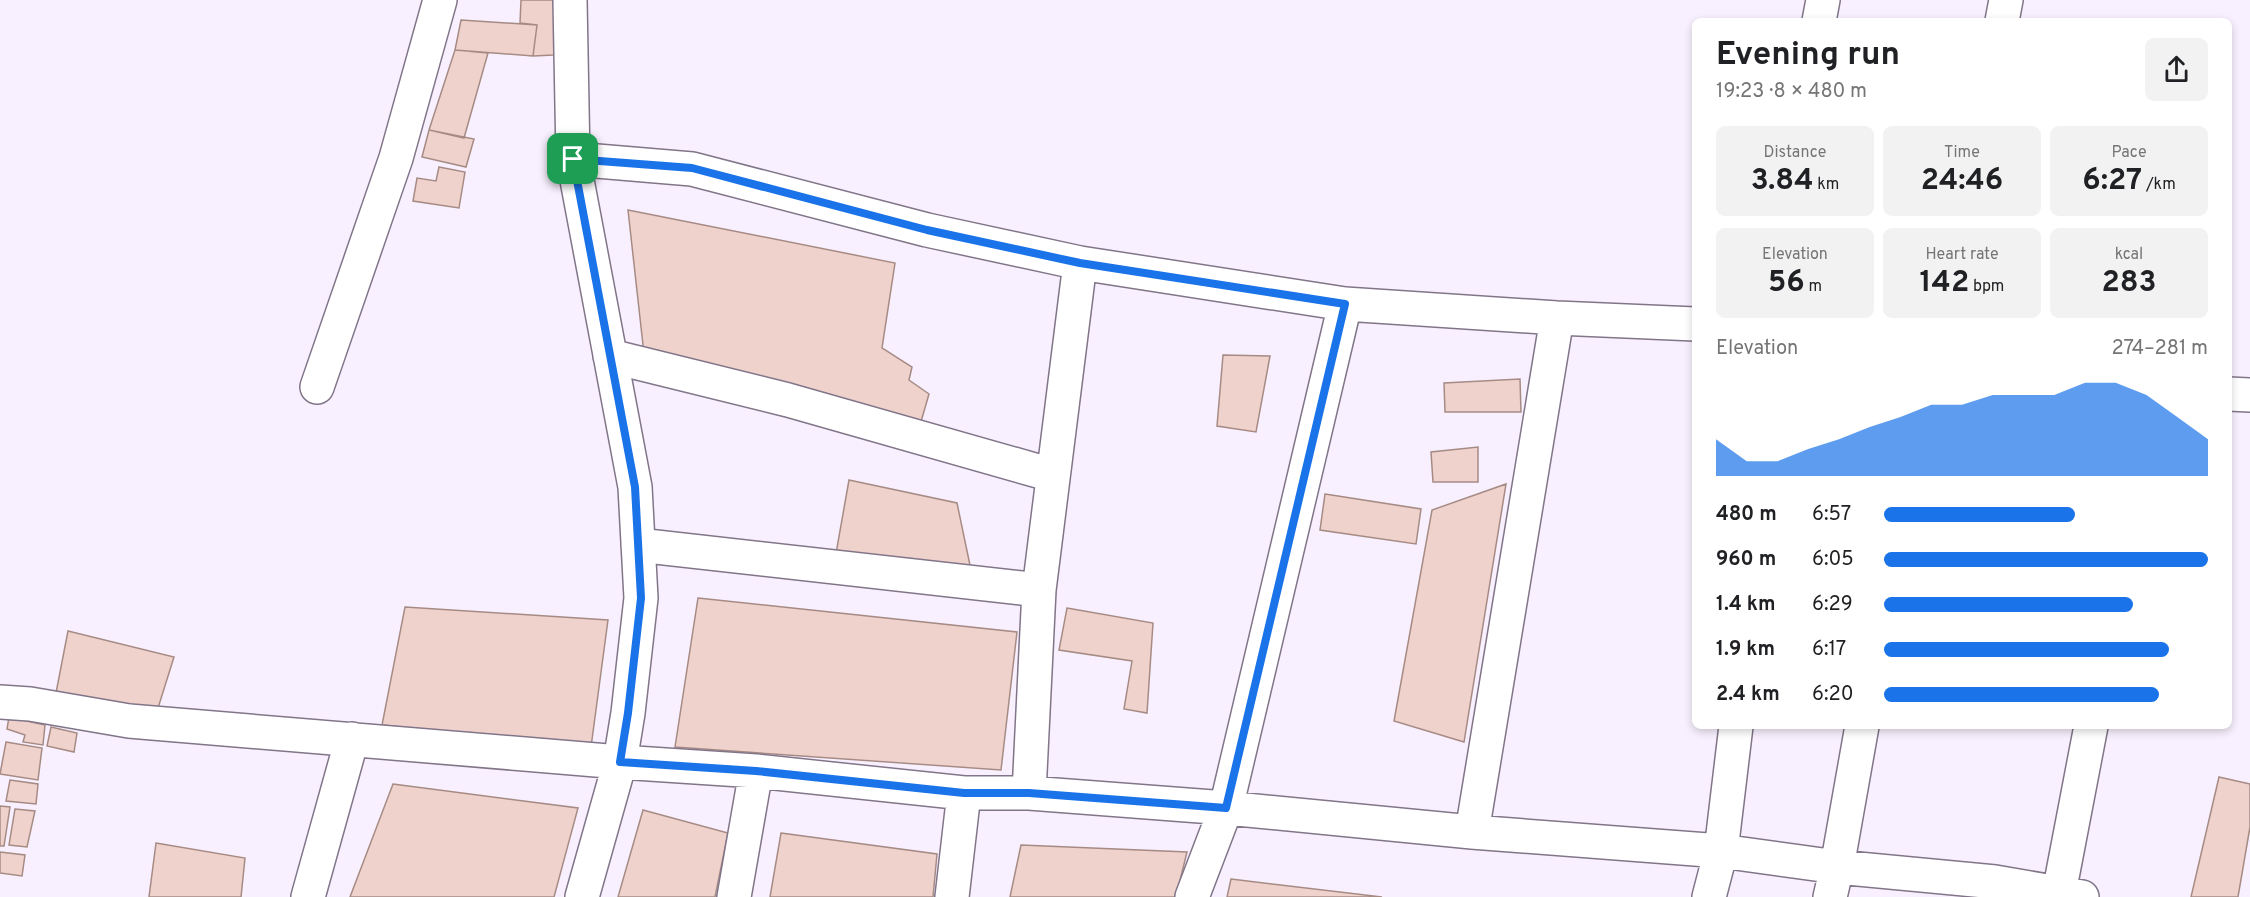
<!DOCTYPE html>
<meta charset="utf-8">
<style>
:root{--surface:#fff;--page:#f2f2f2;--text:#202124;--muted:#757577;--accent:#1a73e8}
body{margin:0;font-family:Overpass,sans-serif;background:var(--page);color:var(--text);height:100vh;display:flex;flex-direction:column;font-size:22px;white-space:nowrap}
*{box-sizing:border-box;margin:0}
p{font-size:20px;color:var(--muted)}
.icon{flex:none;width:33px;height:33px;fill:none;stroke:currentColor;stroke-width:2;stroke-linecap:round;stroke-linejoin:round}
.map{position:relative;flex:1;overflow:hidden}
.panel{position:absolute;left:1692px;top:18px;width:540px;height:711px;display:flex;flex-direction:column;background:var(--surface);border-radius:9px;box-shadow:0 3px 9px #0003}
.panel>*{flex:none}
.pin{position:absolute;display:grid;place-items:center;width:51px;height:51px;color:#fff;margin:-26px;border-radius:12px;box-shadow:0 3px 9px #0006}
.round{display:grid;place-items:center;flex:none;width:63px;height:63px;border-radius:9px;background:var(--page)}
.summary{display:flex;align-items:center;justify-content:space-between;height:102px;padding:0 24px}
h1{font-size:33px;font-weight:700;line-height:45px}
.metrics{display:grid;grid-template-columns:repeat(3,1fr);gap:9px;height:102px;padding:6px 24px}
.metrics div{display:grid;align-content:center;border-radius:9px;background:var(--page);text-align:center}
.metrics b{font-size:30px;font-weight:700}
.metrics small{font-size:16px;font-weight:400}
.metrics p{font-size:16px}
.chart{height:168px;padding:12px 24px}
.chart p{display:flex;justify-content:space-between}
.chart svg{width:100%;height:108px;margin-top:6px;fill:var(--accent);opacity:.7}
ul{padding:0 24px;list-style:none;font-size:20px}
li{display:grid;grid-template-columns:96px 72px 1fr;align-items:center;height:45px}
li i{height:15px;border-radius:8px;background:var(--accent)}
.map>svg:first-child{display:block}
</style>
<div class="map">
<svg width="2250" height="897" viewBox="0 0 2250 897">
<rect width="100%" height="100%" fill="#f8f0fe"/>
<path fill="#efd2cc" stroke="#a68b85" stroke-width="1.5" d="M521 0H556L557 31 554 55 533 56 537 25 520 23Z
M461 20 537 25 533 56 455 50Z
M455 50 488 53 464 138 429 130Z
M429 130 474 139 466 167 422 157Z
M439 167 465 172 459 208 413 201 417 178 436 181Z
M628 210 895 263 882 348 912 367 909 380 929 394 920 425 645 363Z
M1223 355 1270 356 1256 432 1217 426Z
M1520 379 1521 412H1445L1444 383Z
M1478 447V482H1433L1431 452Z
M849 480 957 503 971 570 835 559Z
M1506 484 1464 742 1394 721 1432 510Z
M1325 494 1421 509 1416 544 1320 530Z
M698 598 1017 632 1001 770 675 747Z
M405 607 608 620 591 747 382 725Z
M1067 608 1153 623 1147 713 1124 709 1132 661 1059 650Z
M68 631 174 657 158 708 54 703Z
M9 717 45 725 43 745 23 742 25 735 7 729Z
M51 727 77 733 74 752 47 746Z
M6 742 42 748 38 780 0 774Z
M2219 777 2250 784V827L2238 897H2191Z
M10 780 38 784 36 804 6 801Z
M393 784 578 808 554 897H350Z
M0 806 10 807 4 846H0Z
M15 809 35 811 27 847 9 845Z
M643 810 728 833 715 897H618Z
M781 833 937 854 933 897H770Z
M156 843 245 858 241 897H149Z
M1021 845 1187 852 1176 897H1010Z
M0 852 25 855 22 876 0 873Z
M1231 879 1382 897H1227Z"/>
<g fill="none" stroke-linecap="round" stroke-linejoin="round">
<g stroke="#807589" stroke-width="36">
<path id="minor" d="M570 0 573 159 635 487 641 598 628 713 620 762 582 897
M1819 21 1823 0
M2002 21 2006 0
M573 159 692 169 927 230 1080 263 1345 304 1557 318 1695 324
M610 356 788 400 1052 475
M317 387 396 158 440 0
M2229 394 2250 395
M638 545 1039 590
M0 702 30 704 129 721 620 762 756 771 964 793H1029L1226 808 1472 832 1721 851 1837 867 1995 882 2082 897
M1029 793 1039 590 1080 263
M1472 832 1557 318
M2059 893 2091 726
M308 897 352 739
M734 897 756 771
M952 897 964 793
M1192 897 1226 808 1345 304
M1709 897 1721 851 1736 726
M1830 897 1837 867 1862 726"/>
</g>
<use href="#minor" stroke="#fff" stroke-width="33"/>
</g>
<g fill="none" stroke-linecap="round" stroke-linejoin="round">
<g stroke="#fff" stroke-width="12">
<path id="route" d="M573 159 692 168 927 230 1080 263 1345 304 1226 808 1029 793H964L756 771 620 762 628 713 641 598 635 487Z"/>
</g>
<use href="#route" stroke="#1a73e8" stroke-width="8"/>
</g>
</svg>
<div class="pin" style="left:573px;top:159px;background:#1e9e55"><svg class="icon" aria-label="arrive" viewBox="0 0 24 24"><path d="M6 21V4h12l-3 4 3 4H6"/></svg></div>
<section class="panel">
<div class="summary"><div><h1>Evening run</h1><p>19:23 · 8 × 480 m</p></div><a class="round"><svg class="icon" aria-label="share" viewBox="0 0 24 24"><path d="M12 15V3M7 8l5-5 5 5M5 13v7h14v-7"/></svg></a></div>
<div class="metrics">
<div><p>Distance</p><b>3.84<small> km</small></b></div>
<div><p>Time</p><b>24:46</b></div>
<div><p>Pace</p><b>6:27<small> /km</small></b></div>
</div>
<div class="metrics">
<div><p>Elevation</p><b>56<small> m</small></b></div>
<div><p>Heart rate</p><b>142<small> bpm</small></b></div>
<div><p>kcal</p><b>283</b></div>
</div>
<div class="chart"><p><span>Elevation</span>274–281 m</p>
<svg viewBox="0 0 160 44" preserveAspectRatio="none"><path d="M0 44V29L10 38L20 38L30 33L40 29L50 24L60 20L70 15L80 15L90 11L100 11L110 11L120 6L130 6L140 11L150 20L160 29V44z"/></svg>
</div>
<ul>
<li><b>480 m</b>6:57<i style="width:59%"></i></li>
<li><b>960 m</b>6:05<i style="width:100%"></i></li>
<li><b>1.4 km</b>6:29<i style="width:77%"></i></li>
<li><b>1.9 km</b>6:17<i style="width:88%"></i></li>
<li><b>2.4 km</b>6:20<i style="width:85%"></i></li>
</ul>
</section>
</div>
